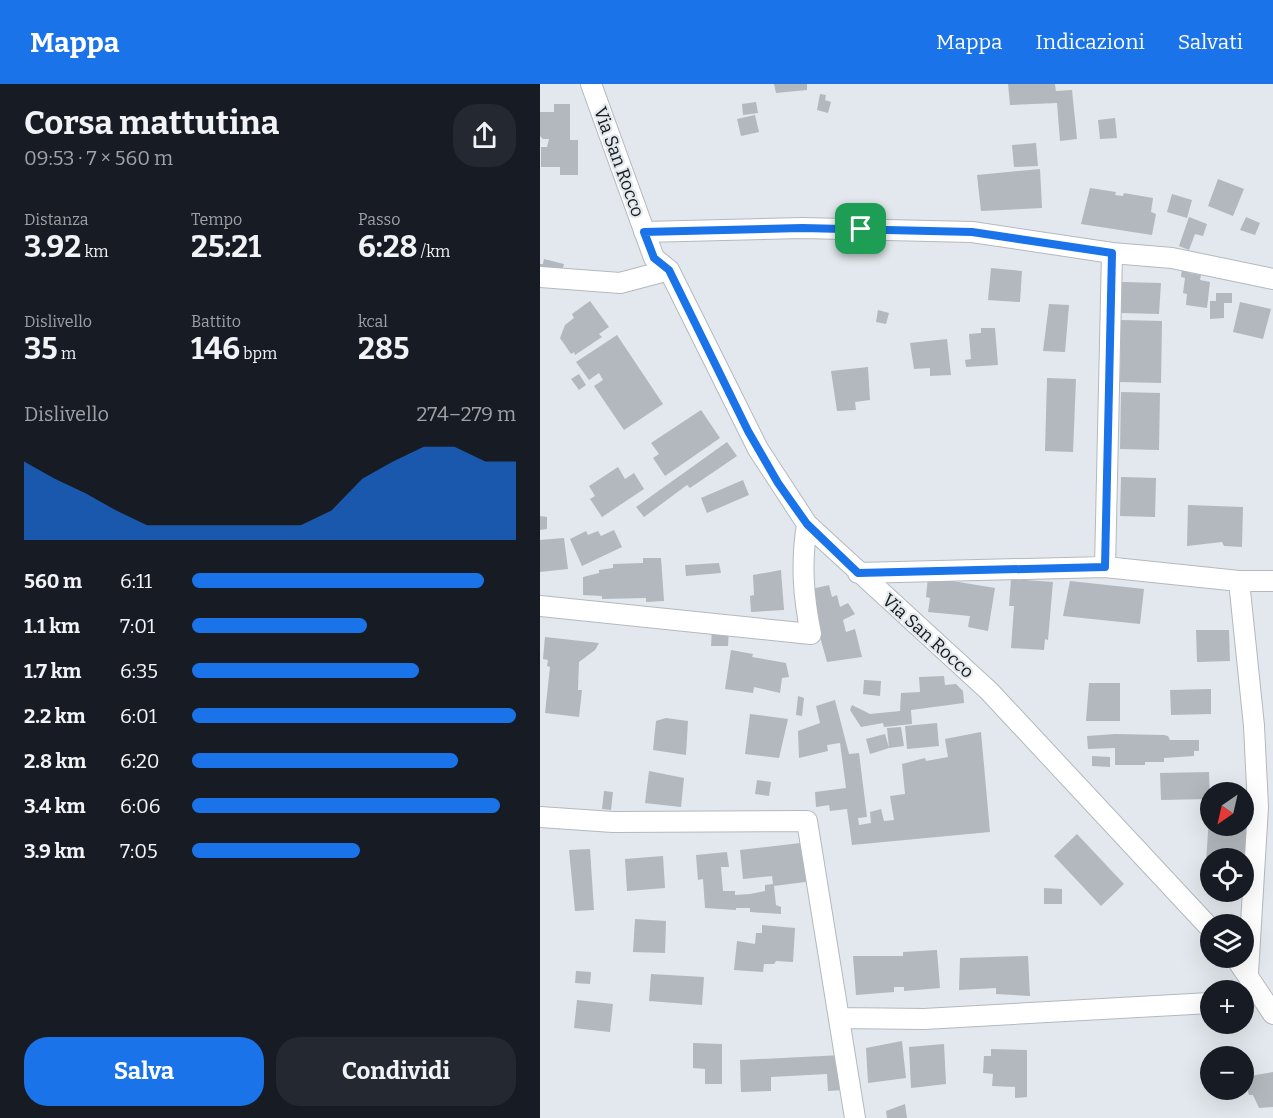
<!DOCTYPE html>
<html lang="it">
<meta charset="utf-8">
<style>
:root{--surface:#171b24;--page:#242831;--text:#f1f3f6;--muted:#9ea1a6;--accent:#1a73e8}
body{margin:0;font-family:Bitter,serif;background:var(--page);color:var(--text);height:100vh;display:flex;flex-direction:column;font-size:22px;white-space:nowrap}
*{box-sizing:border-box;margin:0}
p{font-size:20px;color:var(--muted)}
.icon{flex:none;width:33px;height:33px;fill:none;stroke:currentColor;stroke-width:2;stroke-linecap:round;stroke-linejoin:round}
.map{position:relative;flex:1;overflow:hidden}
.drawer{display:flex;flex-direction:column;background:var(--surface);width:540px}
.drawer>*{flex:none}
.needle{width:39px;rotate:214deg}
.buttons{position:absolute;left:660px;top:698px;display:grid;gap:12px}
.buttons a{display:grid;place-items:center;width:54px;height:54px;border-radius:50%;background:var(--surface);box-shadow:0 6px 24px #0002;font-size:30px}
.pin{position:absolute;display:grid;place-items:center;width:51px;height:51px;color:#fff;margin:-26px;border-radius:12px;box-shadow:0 3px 9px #0006}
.round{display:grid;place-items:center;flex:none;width:63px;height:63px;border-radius:24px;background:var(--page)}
.head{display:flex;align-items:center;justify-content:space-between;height:102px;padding:0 24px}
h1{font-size:33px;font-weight:700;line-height:45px}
.figures{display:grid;grid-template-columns:repeat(3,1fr);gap:9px;height:102px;padding:6px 24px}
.figures div{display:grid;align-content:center}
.figures b{font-size:30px;font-weight:700}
.figures small{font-size:16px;font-weight:400}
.figures p{font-size:16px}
.chart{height:168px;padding:12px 24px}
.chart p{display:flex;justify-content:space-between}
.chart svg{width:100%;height:108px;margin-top:6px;fill:var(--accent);opacity:.7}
.button{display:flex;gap:12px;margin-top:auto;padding:12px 24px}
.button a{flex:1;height:69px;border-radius:24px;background:var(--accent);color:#fff;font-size:24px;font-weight:700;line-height:69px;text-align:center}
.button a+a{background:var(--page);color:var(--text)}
ul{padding:0 24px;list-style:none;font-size:20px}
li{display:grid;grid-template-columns:96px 72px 1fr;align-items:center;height:45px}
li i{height:15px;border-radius:8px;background:var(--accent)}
header{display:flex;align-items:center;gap:36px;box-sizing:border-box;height:84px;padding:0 30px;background:var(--accent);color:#fff}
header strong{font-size:28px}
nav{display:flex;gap:33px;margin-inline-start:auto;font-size:21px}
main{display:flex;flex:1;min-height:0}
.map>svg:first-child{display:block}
</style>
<header>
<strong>Mappa</strong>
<nav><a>Mappa</a><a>Indicazioni</a><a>Salvati</a></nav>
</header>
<main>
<section class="drawer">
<div class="head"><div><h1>Corsa mattutina</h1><p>09:53 · 7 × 560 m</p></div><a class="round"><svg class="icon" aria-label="share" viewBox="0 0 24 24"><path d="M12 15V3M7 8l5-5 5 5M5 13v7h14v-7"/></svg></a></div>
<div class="figures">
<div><p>Distanza</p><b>3.92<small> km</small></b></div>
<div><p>Tempo</p><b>25:21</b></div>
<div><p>Passo</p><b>6:28<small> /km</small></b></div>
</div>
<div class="figures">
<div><p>Dislivello</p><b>35<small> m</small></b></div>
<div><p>Battito</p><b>146<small> bpm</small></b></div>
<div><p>kcal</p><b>285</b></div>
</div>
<div class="chart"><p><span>Dislivello</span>274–279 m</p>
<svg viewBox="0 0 160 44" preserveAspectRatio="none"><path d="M0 44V12L10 19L20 25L30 32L40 38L50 38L60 38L70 38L80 38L90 38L100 32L110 19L120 12L130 6L140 6L150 12L160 12V44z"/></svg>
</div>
<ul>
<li><b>560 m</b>6:11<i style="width:90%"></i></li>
<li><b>1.1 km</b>7:01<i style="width:54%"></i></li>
<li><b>1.7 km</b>6:35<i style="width:70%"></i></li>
<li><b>2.2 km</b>6:01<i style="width:100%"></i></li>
<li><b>2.8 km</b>6:20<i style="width:82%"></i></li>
<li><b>3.4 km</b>6:06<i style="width:95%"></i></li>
<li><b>3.9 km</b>7:05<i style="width:52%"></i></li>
</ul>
<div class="button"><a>Salva</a><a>Condividi</a></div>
</section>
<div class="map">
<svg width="733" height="1034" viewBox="0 0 733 1034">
<rect width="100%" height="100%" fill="#e2e8ed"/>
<path fill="#b2b8bd" d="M234 0H267V6L236 9Z
M468 0H515L516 7 532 6 537 55 520 57 517 19 470 21Z
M280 10 286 11 285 16 291 18 288 29 277 26Z
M216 18 218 29 203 31 202 20Z
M14 20H30V56H38V91H20V83H1V63H7L9 55H3L0 52V28H14Z
M215 31 219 48 201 52 197 35Z
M575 34 577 54 560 55 558 36Z
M496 59 498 82 474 83 472 61Z
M500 85 502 124 441 127 437 91Z
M678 95 704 105 693 132 668 122Z
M550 104 576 108 575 111 583 112 584 109 613 114 611 128 616 130 612 151 541 140Z
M632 110 652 116 647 134 627 128Z
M649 133 667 140 663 152 655 150 649 166 639 162Z
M706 133 720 139 715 151 700 146Z
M4 175 24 180 21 191 0 187V180H3Z
M451 184 482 187 480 218 448 216Z
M642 184 649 185V189L661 191 660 196 670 198 667 224 646 221 647 210 643 209 645 194 641 193Z
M582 198 621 199 619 230 581 229Z
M676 209H692V219H684V234L670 235V217H676Z
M50 217 69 243 59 250 62 253 35 271 34 268 31 270 20 254 25 241 34 234 32 230Z
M700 218 731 225 723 255 693 248Z
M509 220 529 221 525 268 503 267Z
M338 226 349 229 346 240 336 238Z
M581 236 622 237 621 299 580 298Z
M441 244H455L458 281 426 283 425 276 431 275 429 250 441 249Z
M77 251 123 320 84 346 54 302 63 296 59 289 49 296 36 278Z
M407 255 411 291 390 292V284L374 285 370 259Z
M328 283 330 316 315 318 316 326 297 327 291 287Z
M39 290 46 301 39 306 31 295Z
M507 294 536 295 533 368 505 367Z
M581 308 620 309 619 366 580 365Z
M161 326 180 354 125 392 113 374 119 370 111 359Z
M187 358 197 372 150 404 147 401 104 433 96 423Z
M78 383 85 395 94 389 104 405 62 433 50 415 55 412 49 402Z
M581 393 616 394 615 433 580 432Z
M203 396 209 411 167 429 161 414Z
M648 421 703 423 702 463 684 462 682 458 647 462Z
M0 432 7 433V445L0 446Z
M74 446 82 463 42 482 30 455 46 447 48 451 58 447 61 452Z
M24 454 28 485 0 488V456Z
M103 474H121L124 517 106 518V514L62 515V512L43 511V493L59 489V486L73 484V480L103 479Z
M179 479 181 489 146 492 145 481Z
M241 486 244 526 211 528 210 512 214 511 213 491Z
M388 493 455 504 448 547 428 543 430 532 388 528 390 514 386 513Z
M471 495 513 498 508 556 505 555 504 566 471 564 474 522H469Z
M530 497 604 505 600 540 523 532Z
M289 501 292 513 297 511 300 523 308 519 315 530 303 536 306 548 315 545 322 573 287 578 267 506Z
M172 544 189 545 188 562H171Z
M656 546H689L690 577 657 578Z
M5 553 59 559 55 566 39 578 38 606H42L39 633 5 629 10 583 7 582 8 576 3 575Z
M191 566 213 570 212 573 246 579 249 593 242 594 240 609 214 603 213 609 185 605Z
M404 592 405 601 416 600 423 607 424 619 371 626 372 640 344 643 343 639 321 643 310 626 312 621 330 630 360 627 361 609 380 608 379 593Z
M324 596 341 597 340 612 323 610Z
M549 599H580V637H546Z
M671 605V630L631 631 630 606Z
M258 612 264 614 262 632 256 631Z
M295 616 309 670 319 669 327 733 318 734 319 741 331 739 330 728 341 725 344 737 354 736 350 712 365 710 362 680 385 674 386 677 408 673 405 655 441 648 450 748 312 761 307 725 290 727 289 721 276 723 275 708 306 704 300 659 287 661 288 667 259 674 258 647 280 639 276 622Z
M210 630 248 635 239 674 205 670Z
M126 634 148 637 146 671 113 666 116 637Z
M397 639 399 662 367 665 365 642Z
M361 643 364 662 349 664 347 644Z
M345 650 349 664 330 670 326 655Z
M575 650 624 651 628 652 630 656H659V667H654V672L624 674V678H605V681H575V664L548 665 547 652Z
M552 672 570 673V683L552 682Z
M109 687 144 694 141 723 105 719Z
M669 688 670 715 621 716 620 689Z
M217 696 231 698 229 712 215 710Z
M64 707 73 708 71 726 62 725Z
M704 732H708L712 776 670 774V794H665L669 733 670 741H704Z
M537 750 584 800 561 822 514 772Z
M269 758 273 797 234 802 236 821 241 823V830L210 828V824H196V826L165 824 163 795 158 796 156 771 187 768 189 783H181L183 807H195V811L210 810 225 807V801L233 800 232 792 203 795 200 766Z
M50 765 54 826 35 827 29 766Z
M123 772 125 804 87 807 85 775Z
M504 804 522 805V820H504Z
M95 835 126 837 125 869 93 868Z
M222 841 255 844 253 878 236 877 234 880H224L223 888 194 886 197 857 215 860 216 849H222Z
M397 866 400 904 364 907V903H354V908L316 911 313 872H363V868Z
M488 872 490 912 456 910V904L419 906 420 874Z
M36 887 51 888 50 900 35 899Z
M111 890 164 893 162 921 109 917Z
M37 916 73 920 70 948 34 944Z
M362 957 366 994 328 999 326 964Z
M153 959 182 960V1000H165V985L153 984Z
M404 960 406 1000 371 1004 369 963Z
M451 965 487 966V1013L475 1014V1003L452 1002 453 990 443 989 444 972H451Z
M302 971 304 1006 288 1007 287 990 231 993V1007L201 1008 200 976Z
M733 988V1023L719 1024 713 1011H709L704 993Z
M365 1020 367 1034H347L346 1027Z"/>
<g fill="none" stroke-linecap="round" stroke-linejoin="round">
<g stroke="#b3b9be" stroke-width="22">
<path id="minor" d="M51 0 114 174 129 186 218 365 267 440 449 607 670 844
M104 148 262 144 432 148 572 169 632 174 733 195
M0 193 80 199 129 186
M565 483 572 169
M318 489 565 483 699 497H733
M699 497 714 642 718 723 708 889
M0 522 271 550C263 511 261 479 267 440
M0 733 73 738 267 737 315 1034
M695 873 733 930
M300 934 384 935 670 919"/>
</g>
<use href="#minor" stroke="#fff" stroke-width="20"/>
</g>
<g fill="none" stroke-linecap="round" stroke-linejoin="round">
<g stroke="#fff" stroke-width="12">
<path id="route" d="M262 144 432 148 572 169 565 483 318 489 267 440 238 399 208 347 129 186 114 174 104 148Z"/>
</g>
<use href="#route" stroke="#1a73e8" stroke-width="8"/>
</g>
<g text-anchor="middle" stroke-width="4.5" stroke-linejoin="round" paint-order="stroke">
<g font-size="18" fill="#16191a" stroke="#e2e8ed">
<text transform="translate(79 78) rotate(70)" y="6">Via San Rocco</text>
<text transform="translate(388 552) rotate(42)" y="6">Via San Rocco</text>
</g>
</g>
</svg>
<div class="buttons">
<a><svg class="needle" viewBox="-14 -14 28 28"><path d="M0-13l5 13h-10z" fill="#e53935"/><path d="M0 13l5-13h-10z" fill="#9ea1a6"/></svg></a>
<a><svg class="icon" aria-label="locate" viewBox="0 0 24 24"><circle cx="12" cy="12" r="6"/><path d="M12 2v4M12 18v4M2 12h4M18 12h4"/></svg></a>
<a><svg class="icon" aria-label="layers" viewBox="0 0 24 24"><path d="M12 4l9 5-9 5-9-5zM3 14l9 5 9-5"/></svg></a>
<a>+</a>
<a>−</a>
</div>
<div class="pin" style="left:321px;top:145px;background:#1e9e55"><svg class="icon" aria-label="arrive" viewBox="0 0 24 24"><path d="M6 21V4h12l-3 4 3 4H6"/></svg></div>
</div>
</main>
